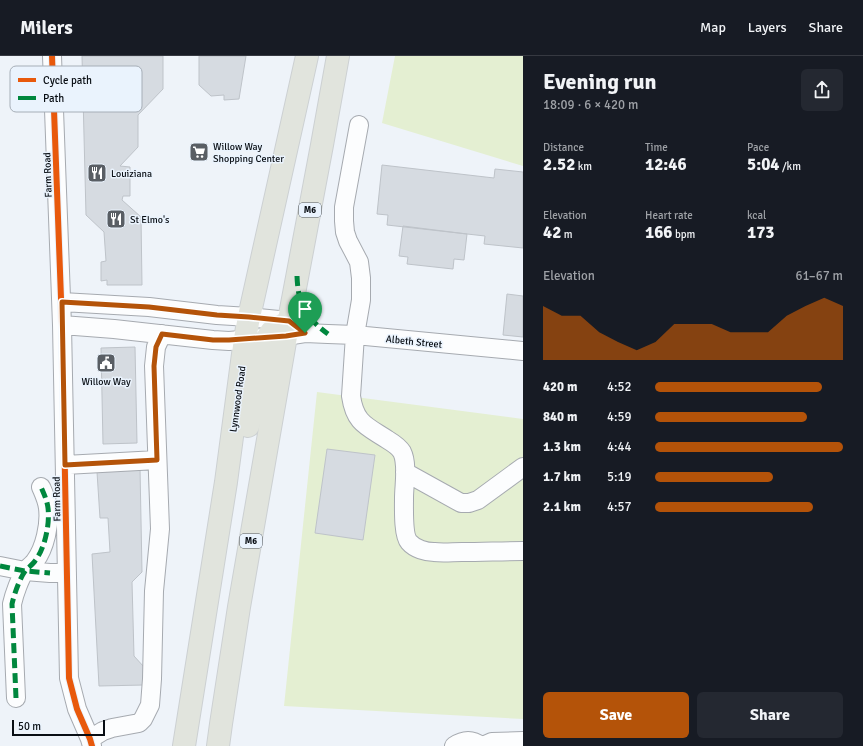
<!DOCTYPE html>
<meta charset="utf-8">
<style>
:root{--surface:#171b24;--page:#242831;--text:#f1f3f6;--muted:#9ea1a6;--line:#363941;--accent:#b45309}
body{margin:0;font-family:Signika,sans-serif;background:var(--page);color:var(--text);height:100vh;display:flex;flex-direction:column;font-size:15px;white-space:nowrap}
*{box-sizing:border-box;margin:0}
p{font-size:13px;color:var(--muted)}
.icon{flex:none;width:22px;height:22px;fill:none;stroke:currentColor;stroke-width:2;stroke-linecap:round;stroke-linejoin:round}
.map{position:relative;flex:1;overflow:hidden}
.drawer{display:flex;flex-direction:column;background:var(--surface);width:340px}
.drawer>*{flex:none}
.scale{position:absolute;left:12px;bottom:10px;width:93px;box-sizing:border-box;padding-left:4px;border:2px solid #090e14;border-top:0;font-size:11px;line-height:14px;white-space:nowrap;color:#090e14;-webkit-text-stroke:3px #eaf3fd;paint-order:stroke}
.pin{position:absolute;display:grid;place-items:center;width:34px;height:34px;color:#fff;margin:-41px -17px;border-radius:50% 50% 50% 0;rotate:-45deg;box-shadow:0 0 4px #0007}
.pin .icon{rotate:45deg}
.round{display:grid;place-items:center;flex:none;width:42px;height:42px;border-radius:6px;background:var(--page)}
.overview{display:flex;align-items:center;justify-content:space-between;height:68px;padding:0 20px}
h1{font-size:22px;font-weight:800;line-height:30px}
.stats{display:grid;grid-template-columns:repeat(3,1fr);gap:6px;height:68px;padding:4px 20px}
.stats div{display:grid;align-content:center}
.stats b{font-size:17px;font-weight:800}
.stats small{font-size:11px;font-weight:400}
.stats p{font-size:11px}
.chart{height:112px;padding:8px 20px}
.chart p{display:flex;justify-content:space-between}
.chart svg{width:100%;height:72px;margin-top:4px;fill:var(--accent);opacity:.7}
.cta{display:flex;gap:8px;margin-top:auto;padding:8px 20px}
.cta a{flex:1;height:46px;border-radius:6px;background:var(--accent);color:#fff;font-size:16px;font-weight:800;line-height:46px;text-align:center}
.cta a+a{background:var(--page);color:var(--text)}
ul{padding:0 20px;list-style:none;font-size:13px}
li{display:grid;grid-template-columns:64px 48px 1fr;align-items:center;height:30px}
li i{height:10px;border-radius:5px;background:var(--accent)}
header{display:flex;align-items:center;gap:24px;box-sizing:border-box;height:56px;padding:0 20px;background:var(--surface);border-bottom:1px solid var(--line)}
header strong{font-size:19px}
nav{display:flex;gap:22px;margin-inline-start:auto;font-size:14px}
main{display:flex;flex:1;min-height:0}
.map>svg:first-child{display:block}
</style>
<header>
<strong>Milers</strong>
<nav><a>Map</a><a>Layers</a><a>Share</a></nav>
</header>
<main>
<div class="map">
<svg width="523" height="690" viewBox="0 0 523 690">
<rect width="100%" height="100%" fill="#eef3f9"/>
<path fill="#e4efd2" d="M395 0H523V110L382 67Z
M317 336 523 363V663L284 650Z"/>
<path fill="#d6dbe1" stroke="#bec3c9" d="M82 0H163V33L138 59V91L120 110 130 111V140H123L122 144 141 161 142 229H107V224L101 225V206L106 205 104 176 86 159Z
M199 0H246L239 43 224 44V39L211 40 199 29Z
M382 109 494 122 495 113 523 116V192L484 188 485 180 387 169 388 159 377 158Z
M403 170 467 178 464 204 454 203 453 213 407 208 408 201 399 200Z
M507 238 523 240V281L503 279Z
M135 291 137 387 103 388 101 292Z
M327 393 375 399 363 484 315 477Z
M140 412 142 516 132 526 134 600 144 611V629L99 630 92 498 110 496 108 462H100L97 416Z"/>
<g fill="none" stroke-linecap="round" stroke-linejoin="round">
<g stroke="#a6aab0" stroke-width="20">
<path id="minor" d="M52 0 62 269 69 622 77 653 90 683 92 690
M359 69 344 151V165L345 176 348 185 359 206 361 222V244L355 279 351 340C355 368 367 370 388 384 393 387 399 391 402 396 408 408 404 429 404 442 404 452 403 479 409 486 415 493 426 496 434 496 443 497 453 496 462 496 482 496 503 495 523 495
M62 246 149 251 217 259 249 261 289 265 294 269
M62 269 114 273 213 284 229 285 286 280 305 277 328 278 355 279 523 295
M65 409 157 404
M405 416 461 447H469L478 444 523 411
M0 510 25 515 50 517H67
M16 642 12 548C14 539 20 521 26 514 29 511 33 508 35 505 45 492 50 468 48 452 47 444 44 438 41 431
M90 683 103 675 112 672 139 667 143 663 150 649 152 623 154 535 160 473 154 310 156 291 162 278
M454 690C463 684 472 683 481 690
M483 690 492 686 523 685"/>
</g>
<g stroke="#ccd0d2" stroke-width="24">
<path id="major" d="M248 370 261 299 267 282 271 276 289 265
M184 690 226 426 245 283 249 261 307 0
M218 690 221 668 239 551 286 280 322 89 338 0"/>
</g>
<use href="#minor" stroke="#fcfdfe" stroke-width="18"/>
<use href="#major" stroke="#e1e4dd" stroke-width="22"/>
<path stroke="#00873e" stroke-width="5" stroke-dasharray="10 5" stroke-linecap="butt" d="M297 220C298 248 305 261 328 278
M0 510 25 515 50 517
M16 642 12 548C14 539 20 521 26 514 29 511 33 508 35 505 45 492 50 468 48 452 47 444 44 438 41 431"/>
<g stroke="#eaf3fd" stroke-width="8">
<path id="cycleway" d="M52 0 62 269 69 622 77 653 90 683 92 690
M62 246 149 251 217 259 249 261 289 265"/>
</g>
<use href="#cycleway" stroke="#e8590c" stroke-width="6"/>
</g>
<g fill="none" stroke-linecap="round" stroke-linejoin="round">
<g stroke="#fff" stroke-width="8">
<path id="route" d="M62 246 149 251 217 259 249 261 289 265 305 277 286 280 229 284H213L162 278 156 291 154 310 157 404 65 409Z"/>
</g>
<use href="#route" stroke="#b45309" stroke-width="5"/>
</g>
<defs>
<g id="supermarket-square" transform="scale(1)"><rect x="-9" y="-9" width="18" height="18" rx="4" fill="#595e64" stroke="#eaf3fd"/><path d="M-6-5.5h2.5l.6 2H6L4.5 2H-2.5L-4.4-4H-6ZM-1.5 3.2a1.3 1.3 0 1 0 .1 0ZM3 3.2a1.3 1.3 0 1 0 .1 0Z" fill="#fff"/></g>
<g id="restaurant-square" transform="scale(1)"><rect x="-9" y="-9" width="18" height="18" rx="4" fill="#595e64" stroke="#eaf3fd"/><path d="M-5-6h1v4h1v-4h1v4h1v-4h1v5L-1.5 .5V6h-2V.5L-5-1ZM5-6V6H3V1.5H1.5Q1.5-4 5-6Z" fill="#fff"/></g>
<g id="civic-square" transform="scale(1)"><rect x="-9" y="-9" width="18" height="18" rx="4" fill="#595e64" stroke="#eaf3fd"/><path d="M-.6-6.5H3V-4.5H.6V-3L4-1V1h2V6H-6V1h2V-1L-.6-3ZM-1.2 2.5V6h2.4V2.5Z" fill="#fff"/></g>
</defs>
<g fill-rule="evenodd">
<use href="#supermarket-square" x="199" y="96"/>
<use href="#restaurant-square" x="97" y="117"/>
<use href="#restaurant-square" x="116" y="163"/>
<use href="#civic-square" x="106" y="307"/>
</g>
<g text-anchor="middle" stroke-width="3" stroke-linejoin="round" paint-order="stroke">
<g fill="#eaf3fd" stroke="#4c535a" stroke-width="1">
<rect x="299" y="147" width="22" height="14" rx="3"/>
<rect x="240" y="478" width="22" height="14" rx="3"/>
</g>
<g font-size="9" font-weight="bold" fill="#090e14">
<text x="310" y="157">M6</text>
<text x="251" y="488">M6</text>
</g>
<g font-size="10" fill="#090e14" stroke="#eaf3fd" text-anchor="start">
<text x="213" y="94">Willow Way<tspan x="213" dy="12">Shopping Center</tspan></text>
<text x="111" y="121">Louiziana</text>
<text x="130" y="167">St Elmo's</text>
<text x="106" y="329" text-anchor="middle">Willow Way</text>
</g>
<g font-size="10" fill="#090e14" stroke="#eaf3fd">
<text transform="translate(47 119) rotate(-92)" y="4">Farm Road</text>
<text transform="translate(414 285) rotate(6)" y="4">Albeth Street</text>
<text transform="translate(237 343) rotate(-82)" y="4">Lynnwood Road</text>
<text transform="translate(56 443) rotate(-91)" y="4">Farm Road</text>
</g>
</g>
<rect x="10" y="10" width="132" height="46" rx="6" fill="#eaf3fd" stroke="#a6aeb7" stroke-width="1"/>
<rect x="18" y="22" width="18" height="4" fill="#e8590c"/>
<rect x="18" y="40" width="18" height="4" fill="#00873e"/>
<g font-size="11" fill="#090e14">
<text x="43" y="28">Cycle path</text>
<text x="43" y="46">Path</text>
</g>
</svg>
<div class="scale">50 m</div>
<div class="pin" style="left:305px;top:277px;background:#1e9e55"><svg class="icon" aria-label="arrive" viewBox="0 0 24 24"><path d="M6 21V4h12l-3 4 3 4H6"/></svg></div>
</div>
<section class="drawer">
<div class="overview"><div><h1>Evening run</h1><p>18:09 · 6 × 420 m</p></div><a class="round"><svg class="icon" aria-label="share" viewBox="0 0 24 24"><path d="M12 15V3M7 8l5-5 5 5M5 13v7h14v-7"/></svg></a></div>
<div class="stats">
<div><p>Distance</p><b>2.52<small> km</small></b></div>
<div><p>Time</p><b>12:46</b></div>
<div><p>Pace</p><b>5:04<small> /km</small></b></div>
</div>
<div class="stats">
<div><p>Elevation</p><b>42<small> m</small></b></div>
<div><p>Heart rate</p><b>166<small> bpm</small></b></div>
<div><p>kcal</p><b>173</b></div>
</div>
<div class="chart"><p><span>Elevation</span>61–67 m</p>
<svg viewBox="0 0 160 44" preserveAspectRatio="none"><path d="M0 44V11L10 17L20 17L30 27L40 33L50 38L60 33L70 22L80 22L90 22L100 27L110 27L120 27L130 17L140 11L150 6L160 11V44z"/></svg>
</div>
<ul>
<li><b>420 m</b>4:52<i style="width:89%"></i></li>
<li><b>840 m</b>4:59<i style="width:81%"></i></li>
<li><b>1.3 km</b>4:44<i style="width:100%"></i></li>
<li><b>1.7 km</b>5:19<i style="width:63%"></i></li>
<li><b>2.1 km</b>4:57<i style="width:84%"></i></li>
</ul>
<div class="cta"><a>Save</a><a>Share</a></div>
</section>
</main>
